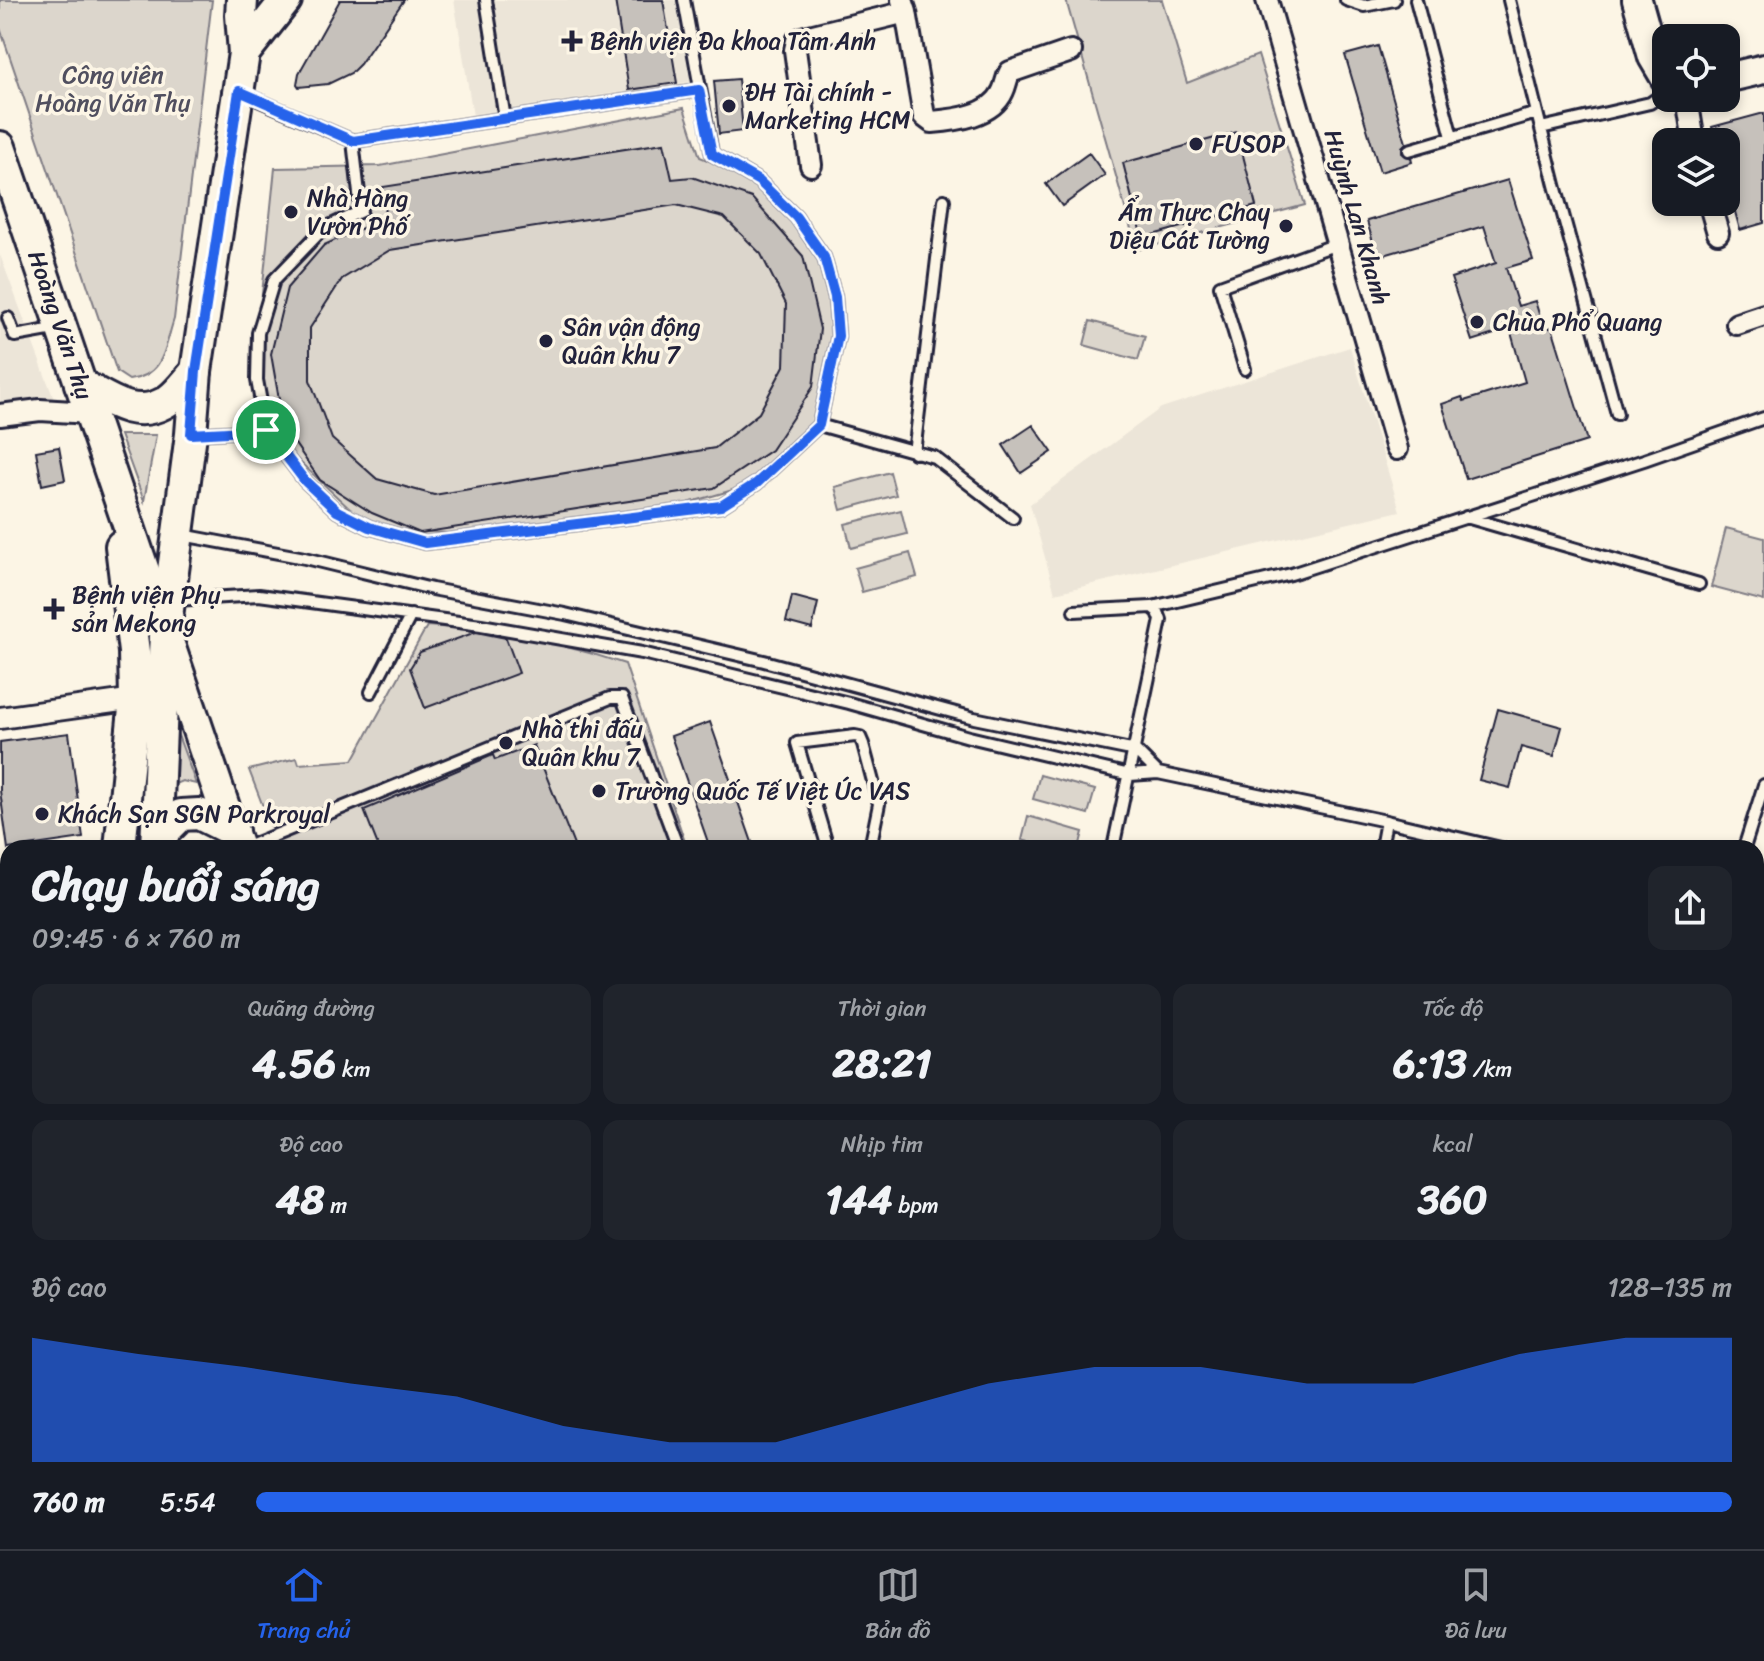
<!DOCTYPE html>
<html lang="vi">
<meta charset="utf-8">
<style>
:root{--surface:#171b24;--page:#20242c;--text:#f1f3f6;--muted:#9ea1a6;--line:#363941;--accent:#2563eb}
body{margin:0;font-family:Sriracha,sans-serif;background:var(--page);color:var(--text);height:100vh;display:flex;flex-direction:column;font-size:30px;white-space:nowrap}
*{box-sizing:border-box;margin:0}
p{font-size:26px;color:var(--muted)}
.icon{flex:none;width:44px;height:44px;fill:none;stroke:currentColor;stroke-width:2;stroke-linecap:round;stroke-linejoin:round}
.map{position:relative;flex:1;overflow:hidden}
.drawer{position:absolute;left:0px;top:840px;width:1764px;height:710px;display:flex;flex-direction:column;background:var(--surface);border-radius:24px 24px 0 0;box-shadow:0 4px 12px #0003}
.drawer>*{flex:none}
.tools{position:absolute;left:1652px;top:24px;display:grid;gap:16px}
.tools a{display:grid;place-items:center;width:88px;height:88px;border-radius:16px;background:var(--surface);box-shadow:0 4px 12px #0003;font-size:40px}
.pin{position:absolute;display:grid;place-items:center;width:68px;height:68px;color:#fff;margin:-34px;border:4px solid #fff;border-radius:50%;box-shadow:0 2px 8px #0007}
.round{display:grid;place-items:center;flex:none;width:84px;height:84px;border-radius:16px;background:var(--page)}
.headline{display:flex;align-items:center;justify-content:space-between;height:136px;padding:0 32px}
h1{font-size:44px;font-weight:700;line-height:60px}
.stats{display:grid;grid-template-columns:repeat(3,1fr);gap:12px;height:136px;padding:8px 32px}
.stats div{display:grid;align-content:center;border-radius:16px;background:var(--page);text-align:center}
.stats b{font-size:40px;font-weight:700}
.stats small{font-size:22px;font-weight:400}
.stats p{font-size:22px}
.chart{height:224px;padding:16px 32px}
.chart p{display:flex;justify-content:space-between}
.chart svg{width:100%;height:144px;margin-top:8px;fill:var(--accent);opacity:.7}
ul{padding:0 32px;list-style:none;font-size:26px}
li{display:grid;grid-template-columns:128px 96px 1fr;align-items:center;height:60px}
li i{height:20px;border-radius:10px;background:var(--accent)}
.tab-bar{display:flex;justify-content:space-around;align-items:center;height:112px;border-top:2px solid var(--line);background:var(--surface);font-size:22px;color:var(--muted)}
.tab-bar a{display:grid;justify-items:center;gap:4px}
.tab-bar .on{color:var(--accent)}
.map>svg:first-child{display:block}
</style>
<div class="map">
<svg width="1764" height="1549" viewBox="0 0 1764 1549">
<rect width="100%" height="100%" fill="#fcf5e5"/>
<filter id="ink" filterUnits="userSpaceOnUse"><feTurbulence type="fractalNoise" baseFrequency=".0125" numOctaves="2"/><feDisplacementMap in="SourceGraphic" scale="16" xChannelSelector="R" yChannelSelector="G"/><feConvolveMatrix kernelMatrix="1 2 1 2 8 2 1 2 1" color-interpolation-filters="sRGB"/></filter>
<g filter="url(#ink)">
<path fill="#ece5d8" d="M454 0H677L690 82 473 116Z
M0 255 55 402 0 407Z
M1350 347 1400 511 1055 593 1030 504 1161 408Z"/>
<path fill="#dcd6cc" stroke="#7f7c84" stroke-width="2" d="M0 0H212L174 319C164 349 165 375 129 380L117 372 0 28Z
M1066 0H1162L1187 83 1258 55 1305 205 1137 250Z
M684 108 700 157 759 181 824 257 838 336 819 425 757 483 643 516 489 536 432 532 419 533 411 530 369 527 266 430 258 333 275 168 380 166Z
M1090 321 1145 336 1138 360 1084 345Z
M120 435H156L144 501Z
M890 472 896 495 841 510 835 487Z
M901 510 907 534 851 548 845 524Z
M1726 528 1764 538V601L1711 587Z
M910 553 917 577 862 592 855 568Z
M427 626C495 630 560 642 625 664L687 848H279L249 770 297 758 299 764 353 760Z
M175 727 196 784 182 781 168 787Z
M1040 775 1095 790 1088 814 1033 799Z
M1028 816 1083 832 1079 848H1050L1022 840Z"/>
<path fill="#c6c1bb" stroke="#22223b" stroke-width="2" fill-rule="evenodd" d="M340 0H404L360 64 351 73 328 84 299 87 297 84 299 73Z
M615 0H663L677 83 629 90Z
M1378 46 1406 143 1402 147V153L1411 158 1412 162 1380 172 1345 55Z
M738 79 743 131 719 134 714 81Z
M1764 113V223L1740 230 1726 179V142H1716L1712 127Z
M1237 132 1256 206 1142 238 1123 163Z
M664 143 672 179 692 177 752 198 803 256 820 329 813 387 771 450 714 488 420 533 372 513 320 480 284 428 271 354 287 288 324 245 385 218 383 187ZM676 205 724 217 761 254 786 304 784 366 759 413 715 448 434 495 377 479 332 439 310 380V328L342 279 390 250Z
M1089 153 1105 175 1062 206 1046 184Z
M1508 180 1533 260 1506 268 1518 306 1535 301 1544 330 1552 327 1587 441 1466 479 1442 404 1462 397 1464 401 1525 382 1510 329 1472 341 1451 278 1496 263 1484 226 1377 257 1367 221Z
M1033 425 1052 452 1021 473 1003 445Z
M59 447 65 480 42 485 36 451Z
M792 596 818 603 812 629 786 622Z
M476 632 506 638 519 673 425 708 410 668 420 652Z
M1498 709 1562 727 1554 756 1521 747 1510 788 1479 780Z
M710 722 754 848H710L671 736Z
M69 733 83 838 8 849 0 791V742Z
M534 745 575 848H379L364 810 493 755 495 760Z"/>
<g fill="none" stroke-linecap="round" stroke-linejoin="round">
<g stroke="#22223b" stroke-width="16">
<path id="service" d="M486 0 505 119
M1346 0 1364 6 1394 0
M1416 0 1452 137
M1509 0 1555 185 1617 414
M242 93 353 141 699 90
M1541 128 1650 103 1666 92
M353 141 361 211 323 229 274 280 258 333 257 380 266 430 305 481 337 511 369 527 425 543 721 506 757 483 819 425 838 336 835 297 824 257 796 217 759 181 712 154 684 0
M1409 150 1537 113
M8 318 15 336 60 328
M1245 369 1220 286 1337 244
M819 425 934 457 1013 518
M192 434 266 430
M914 453 944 200
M1466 517 1699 584
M182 535 305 558 432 589 565 614 764 661 974 718 1136 751 1158 773
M176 600 259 595 481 625 642 653 849 703 969 737 1130 775 1158 773 1386 821 1381 848
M1152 607 1291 574 1644 460 1764 418
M1074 611 1152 607 1158 612 1161 620 1113 848
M371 692 411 615
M1386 821 1501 848
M244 848 610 698H622L678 848
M828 848 797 743 855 736 860 737 863 744 879 804 870 848
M1744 848 1764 785
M1756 909 1764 911
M0 1044 8 1053
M1756 1166 1764 1168
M8 1236 3 1296H8
M554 1542 556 1549
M1512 1542 1523 1544
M1606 1542 1635 1549
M881 1545 882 1542
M952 1549 953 1542
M1231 1549 1232 1542"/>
</g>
<g stroke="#22223b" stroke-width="26">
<path id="minor" d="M902 0 906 12 924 116 932 122C956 120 992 116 1003 91 1006 85 1006 79 1010 72L1071 51
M1267 0 1397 449
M1687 98 1694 142
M811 165 795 50 797 41 805 37 906 12
M1709 202 1718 233
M1737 324 1764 315
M0 415 40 410 90 413
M0 718 135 699
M369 1549 382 1542"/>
</g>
<g stroke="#22223b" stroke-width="34">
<path id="secondary" d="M1637 0 1653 57 1666 79
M1726 78 1764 69"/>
</g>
<g stroke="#22223b" stroke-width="36">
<g id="primary">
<path d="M242 0 241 15 244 53"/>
<path id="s1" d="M0 147 238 848"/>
<path d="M80 384C107 398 133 420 164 403 176 397 187 381 196 371"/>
<path d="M156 845 166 830 181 815 199 814 233 831"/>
<path d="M120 848 135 699 134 652 121 546"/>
<path d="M156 848 165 632 191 434 196 371 244 53 286 0"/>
<path d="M471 1542 474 1549"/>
<path d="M497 1542 499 1549"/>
<path d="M42 1549 43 1542"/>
<path d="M69 1549 70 1542"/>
</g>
</g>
<use href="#service" stroke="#fcf5e5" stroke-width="10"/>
<use href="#minor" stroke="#fcf5e5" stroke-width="20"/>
<use href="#secondary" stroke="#fcf5e5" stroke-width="28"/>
<use href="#primary" stroke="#fcf5e5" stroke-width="30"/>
</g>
</g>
<g fill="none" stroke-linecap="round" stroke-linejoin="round" filter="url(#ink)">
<g stroke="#fff" stroke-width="16">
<path id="route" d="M699 90 712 154 759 181 796 217 824 257 835 297 838 336 819 425 757 483 721 506 425 543 369 527 337 511 305 481 266 430 191 434 196 371 239 91 353 141Z"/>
</g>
<use href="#route" stroke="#2563eb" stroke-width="10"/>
</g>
<g fill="#22223b" stroke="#fcf5e5" stroke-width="3">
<path d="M568 29h8v8h8v8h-8v8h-8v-8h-8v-8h8z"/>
<circle cx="729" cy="106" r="8"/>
<circle cx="1196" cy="144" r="8"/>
<circle cx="291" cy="212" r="8"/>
<circle cx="1286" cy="226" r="8"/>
<circle cx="1477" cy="322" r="8"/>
<circle cx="546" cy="341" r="8"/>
<path d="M50 597h8v8h8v8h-8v8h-8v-8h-8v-8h8z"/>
<circle cx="506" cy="743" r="8"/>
<circle cx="599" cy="791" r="8"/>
<circle cx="42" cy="814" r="8"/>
</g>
<g text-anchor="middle" stroke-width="7" stroke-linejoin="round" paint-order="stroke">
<g font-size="24" fill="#22223b" stroke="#fcf5e5" text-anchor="start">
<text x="590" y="49">Bệnh viện Đa khoa Tâm Anh</text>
<text x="745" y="100">ĐH Tài chính -<tspan x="745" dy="28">Marketing HCM</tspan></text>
<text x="1212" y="152">FUSOP</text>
<text x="307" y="206">Nhà Hàng<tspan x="307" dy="28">Vườn Phố</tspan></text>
<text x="1270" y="220" text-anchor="end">Ẩm Thực Chay<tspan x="1270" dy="28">Diệu Cát Tường</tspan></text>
<text x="1493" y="330">Chùa Phổ Quang</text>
<text x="562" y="335">Sân vận động<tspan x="562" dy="28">Quân khu 7</tspan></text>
<text x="72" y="603">Bệnh viện Phụ<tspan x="72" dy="28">sản Mekong</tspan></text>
<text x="522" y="737">Nhà thi đấu<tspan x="522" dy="28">Quân khu 7</tspan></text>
<text x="615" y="799">Trường Quốc Tế Việt Úc VAS</text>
<text x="58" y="822">Khách Sạn SGN Parkroyal</text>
</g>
<g font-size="24" fill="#504f5f" stroke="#fcf5e5">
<text x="113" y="83">Công viên<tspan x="113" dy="28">Hoàng Văn Thụ</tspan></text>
</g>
<g font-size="24" fill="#22223b" stroke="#fcf5e5">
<text transform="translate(1357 217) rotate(74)" y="8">Huỳnh Lan Khanh</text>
<text dy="8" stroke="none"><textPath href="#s1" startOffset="188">Hoàng Văn Thụ</textPath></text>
</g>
</g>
</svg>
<div class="tools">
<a><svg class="icon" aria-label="locate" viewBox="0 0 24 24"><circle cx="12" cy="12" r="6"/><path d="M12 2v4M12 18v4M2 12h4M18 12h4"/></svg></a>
<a><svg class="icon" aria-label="layers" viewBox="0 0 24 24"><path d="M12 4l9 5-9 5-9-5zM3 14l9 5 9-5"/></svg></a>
</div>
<div class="pin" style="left:266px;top:430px;background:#1e9e55"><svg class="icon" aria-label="arrive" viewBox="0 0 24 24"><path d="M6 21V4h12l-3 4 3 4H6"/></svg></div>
<section class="drawer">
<div class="headline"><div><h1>Chạy buổi sáng</h1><p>09:45 · 6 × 760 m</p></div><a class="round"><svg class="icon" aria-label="share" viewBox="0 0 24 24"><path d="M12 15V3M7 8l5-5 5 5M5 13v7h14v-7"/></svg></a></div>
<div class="stats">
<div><p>Quãng đường</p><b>4.56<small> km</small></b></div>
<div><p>Thời gian</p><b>28:21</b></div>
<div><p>Tốc độ</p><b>6:13<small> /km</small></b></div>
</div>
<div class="stats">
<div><p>Độ cao</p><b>48<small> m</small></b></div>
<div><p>Nhịp tim</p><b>144<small> bpm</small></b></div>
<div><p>kcal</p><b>360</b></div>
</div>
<div class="chart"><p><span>Độ cao</span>128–135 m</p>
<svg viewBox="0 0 160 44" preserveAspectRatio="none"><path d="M0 44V6L10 11L20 15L30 20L40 24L50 33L60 38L70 38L80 29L90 20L100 15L110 15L120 20L130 20L140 11L150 6L160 6V44z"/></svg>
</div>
<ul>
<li><b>760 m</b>5:54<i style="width:100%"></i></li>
</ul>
</section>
</div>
<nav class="tab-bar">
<a class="on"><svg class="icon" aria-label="home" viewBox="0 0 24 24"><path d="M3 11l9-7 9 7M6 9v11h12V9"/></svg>Trang chủ</a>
<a><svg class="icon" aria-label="map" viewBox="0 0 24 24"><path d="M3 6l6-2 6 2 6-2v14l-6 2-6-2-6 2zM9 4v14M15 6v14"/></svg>Bản đồ</a>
<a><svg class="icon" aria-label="saved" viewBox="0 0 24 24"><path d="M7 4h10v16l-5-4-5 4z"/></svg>Đã lưu</a>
</nav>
